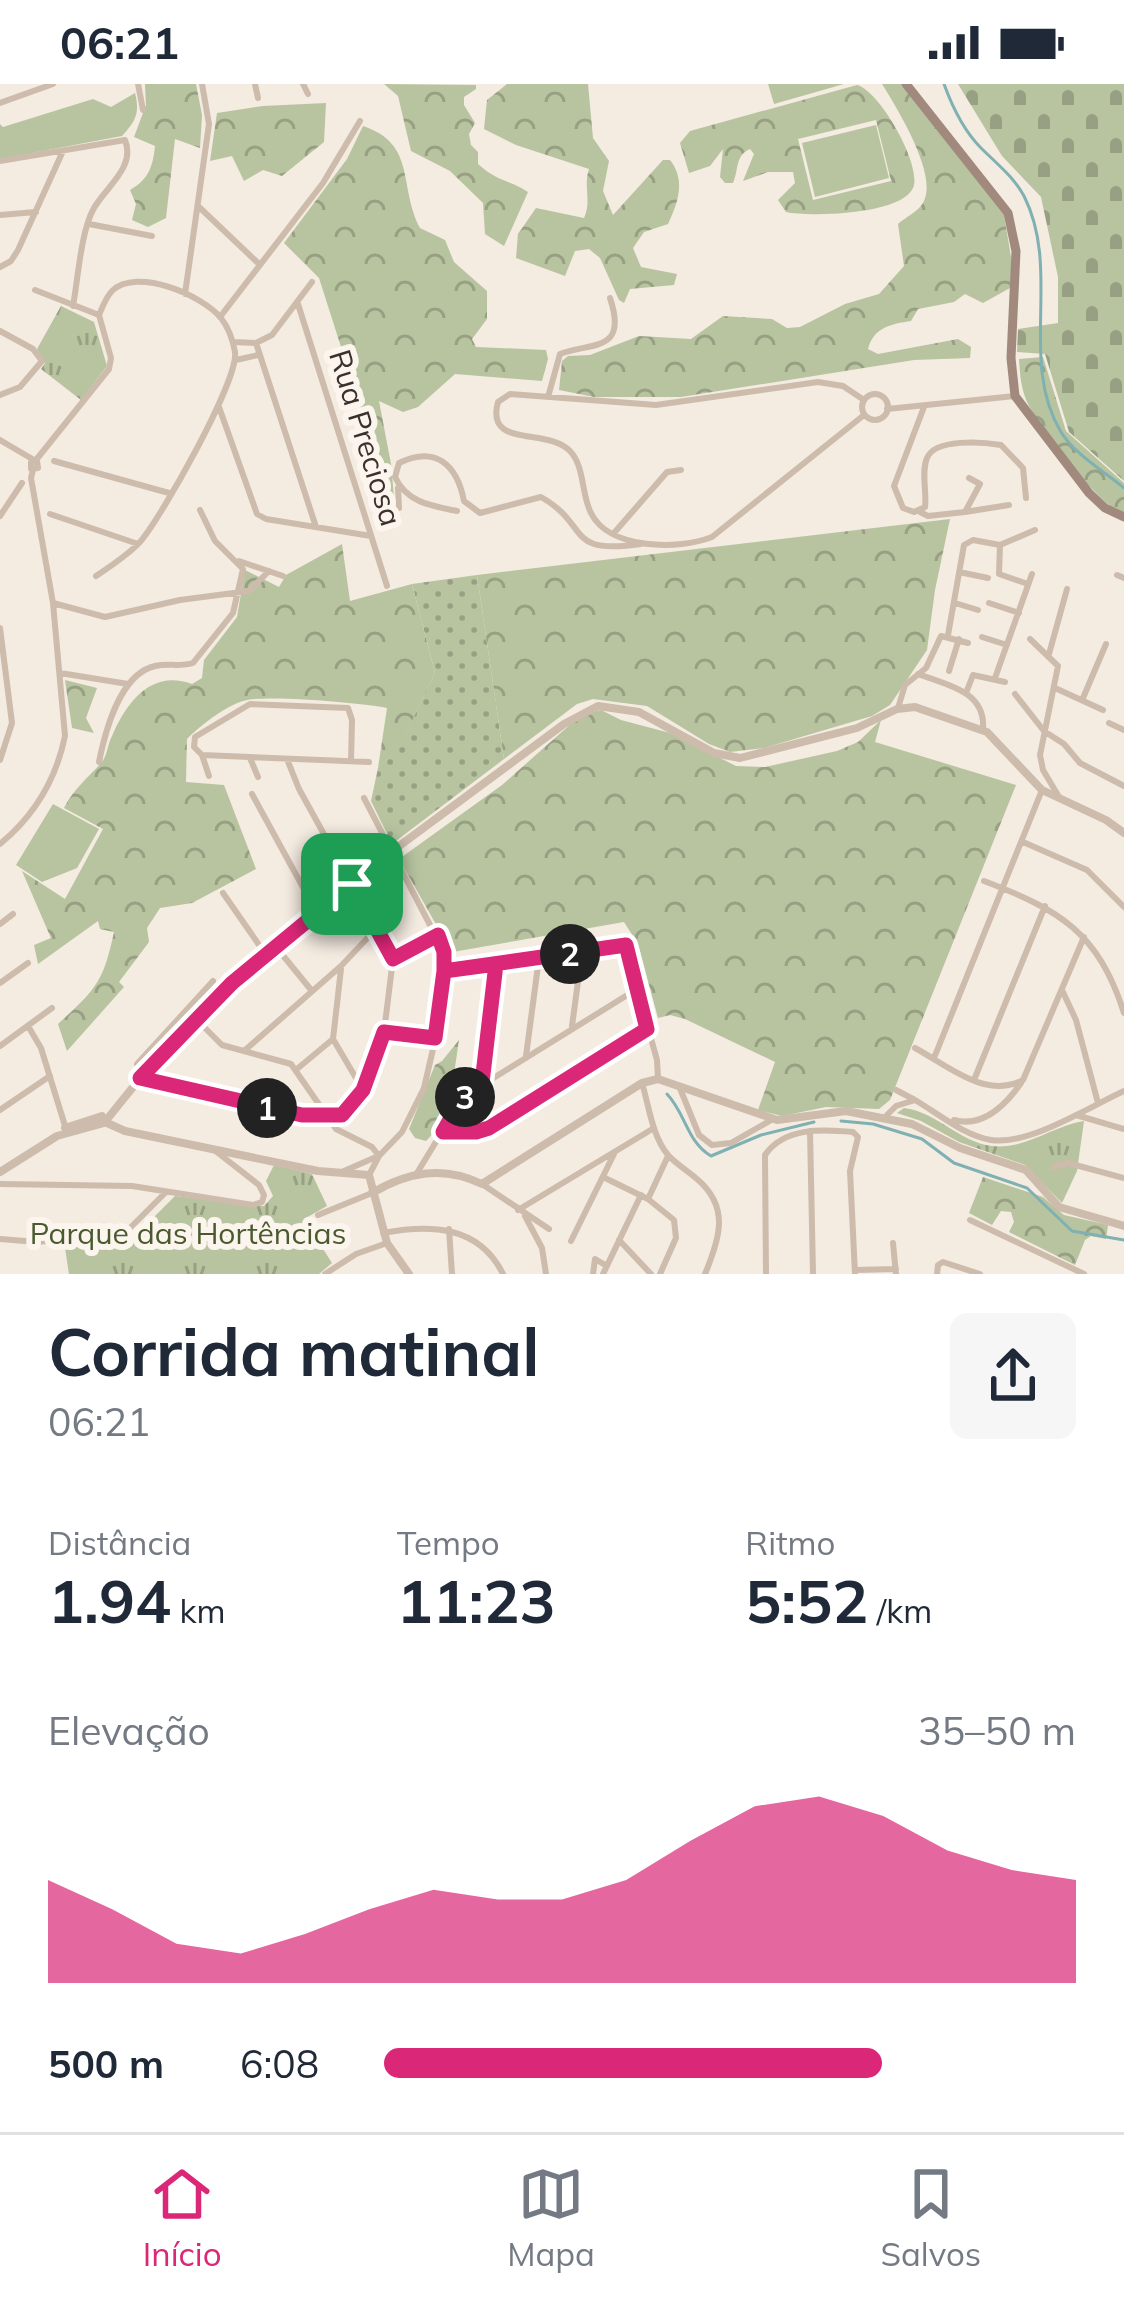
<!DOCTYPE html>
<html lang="pt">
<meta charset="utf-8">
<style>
:root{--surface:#fff;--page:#f6f6f7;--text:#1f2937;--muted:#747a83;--line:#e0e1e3;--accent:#db2777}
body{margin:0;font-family:Mulish,sans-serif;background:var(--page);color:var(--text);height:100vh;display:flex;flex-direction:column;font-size:45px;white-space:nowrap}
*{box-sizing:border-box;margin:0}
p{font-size:39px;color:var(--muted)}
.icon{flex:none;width:66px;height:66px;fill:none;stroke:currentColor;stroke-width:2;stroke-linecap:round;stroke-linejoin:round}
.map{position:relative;height:1190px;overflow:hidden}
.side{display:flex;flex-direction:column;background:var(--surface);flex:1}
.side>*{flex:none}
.pin{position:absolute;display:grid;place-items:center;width:102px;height:102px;color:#fff;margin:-51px;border-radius:24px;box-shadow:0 6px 18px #0006}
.km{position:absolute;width:60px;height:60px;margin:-30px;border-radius:50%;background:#222;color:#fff;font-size:33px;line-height:60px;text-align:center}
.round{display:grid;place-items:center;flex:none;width:126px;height:126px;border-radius:18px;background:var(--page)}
.summary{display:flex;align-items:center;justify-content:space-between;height:204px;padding:0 48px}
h1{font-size:66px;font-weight:700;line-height:90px}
.metrics{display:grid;grid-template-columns:repeat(3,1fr);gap:18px;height:204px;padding:12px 48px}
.metrics div{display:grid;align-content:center}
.metrics b{font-size:60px;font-weight:700}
.metrics small{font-size:33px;font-weight:400}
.metrics p{font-size:33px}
.chart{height:336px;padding:24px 48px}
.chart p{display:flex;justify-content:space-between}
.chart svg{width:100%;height:216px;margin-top:12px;fill:var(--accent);opacity:.7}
ul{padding:0 48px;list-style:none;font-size:39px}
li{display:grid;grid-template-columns:192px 144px 1fr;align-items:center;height:90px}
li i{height:30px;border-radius:15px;background:var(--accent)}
.status{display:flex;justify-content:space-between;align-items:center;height:84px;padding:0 60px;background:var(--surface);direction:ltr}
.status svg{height:33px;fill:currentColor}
.menu{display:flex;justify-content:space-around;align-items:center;height:168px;border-top:3px solid var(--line);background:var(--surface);font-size:33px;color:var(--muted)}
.menu a{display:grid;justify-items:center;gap:6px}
.menu .on{color:var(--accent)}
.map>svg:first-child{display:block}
</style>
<div class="status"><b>06:21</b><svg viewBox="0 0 49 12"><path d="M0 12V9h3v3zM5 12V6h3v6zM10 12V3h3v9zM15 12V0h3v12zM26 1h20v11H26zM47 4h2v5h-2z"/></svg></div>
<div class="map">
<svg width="1124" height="1190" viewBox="0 0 1124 1190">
<defs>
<pattern id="grass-dots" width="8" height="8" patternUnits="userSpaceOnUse" patternTransform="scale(3)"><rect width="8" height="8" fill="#b8c4a0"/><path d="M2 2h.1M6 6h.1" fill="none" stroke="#97a083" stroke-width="1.8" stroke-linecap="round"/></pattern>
<pattern id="forest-crowns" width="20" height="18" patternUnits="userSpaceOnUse" patternTransform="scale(3)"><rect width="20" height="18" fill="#b8c4a0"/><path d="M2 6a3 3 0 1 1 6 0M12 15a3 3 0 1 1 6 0" fill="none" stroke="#97a083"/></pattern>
<pattern id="cemetery-stones" width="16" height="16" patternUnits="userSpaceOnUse" patternTransform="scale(3)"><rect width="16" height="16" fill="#b8c4a0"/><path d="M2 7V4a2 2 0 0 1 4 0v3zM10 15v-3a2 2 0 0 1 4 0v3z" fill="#97a083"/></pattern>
<pattern id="park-tufts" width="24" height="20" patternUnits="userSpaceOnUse" patternTransform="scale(3)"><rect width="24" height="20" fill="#b8c4a0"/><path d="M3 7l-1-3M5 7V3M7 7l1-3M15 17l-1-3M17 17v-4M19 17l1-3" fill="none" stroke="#97a083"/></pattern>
</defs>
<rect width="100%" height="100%" fill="#f4ebe1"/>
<path fill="url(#grass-dots)" d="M477 491 504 675 392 760 371 717 378 684 398 665 435 589 412 500Z"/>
<path fill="url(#forest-crowns)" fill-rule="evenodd" d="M145 0H196L202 31 200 64 175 55 166 134 148 143 132 136 136 120 130 106C148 96 153 83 155 62L134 53 146 21Z
M384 0 476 1V5L464 13V21L475 39 469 50 471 61 478 68V80C498 98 507 95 528 108L504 162 485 150 483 119 450 87 411 67 398 12Z
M507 0H588L593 54 609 77 603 107 613 131 663 76H670C686 96 678 119 668 140L644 148 633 164 641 183 677 190 674 201 630 205 624 219 619 216 600 174 589 165 575 167 565 192 516 174 518 150 536 124 584 134C592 117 583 103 589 85L516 61 484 45 487 16Z
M882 0H902L1004 131 1012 179 1010 204 983 219 965 210 954 218 918 225 911 237C891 240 874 243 868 265L878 270 958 255 971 263 970 274 914 276 681 313H594L559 306 562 277 568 272 590 271 639 252 691 255 723 232 772 235 787 244 800 243 845 220 879 210 904 182 898 140C907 132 922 126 925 114 935 86 897 24 882 0Z
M857 1C879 6 923 82 913 104 901 131 810 133 786 128L778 116 795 99 793 88H768L743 97 754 70 750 65C735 71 739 86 733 99H725L720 93 723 65 710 82 689 89 680 59 690 47ZM876 36 891 97 813 116 798 55Z
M326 19 324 58 282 92 263 86 244 97 232 72 210 77 217 29 263 22Z
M363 42C417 60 398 102 420 144L445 156 454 178 487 207V235L472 255 476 263 546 266 548 275 542 297 455 290 418 323 403 328 379 317 391 380 396 435 319 194 284 159 347 75Z
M1043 273 1066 347 1124 399V431C1096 418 1045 350 1029 322 1021 307 1020 291 1019 275Z
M950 435 935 506 927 566 890 621 872 632 764 664 730 668 709 660 647 622 593 615 577 620 504 675 477 491Z
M342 460 350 517 412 500 435 589 398 666 378 684 387 624C365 619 262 610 243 617 224 623 201 641 187 655L186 698 224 701 256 785 192 819 160 824 147 844 149 858 119 898 124 903 67 967 58 940C96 905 103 899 114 848L100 845 98 837 38 880 34 861 51 854 22 787 65 815 103 745 64 724C74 704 88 694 101 679 108 671 107 661 112 652 127 617 152 585 192 600L202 594 204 576 237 533 245 486 279 503 286 491Z
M65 596 97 604 86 634 94 649 72 644Z
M601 626 621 636 670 649 736 682 765 683 837 667 858 658 881 636 875 658 1016 701 890 1016 879 1025 826 1023 782 1032 758 1026 775 978 685 935 670 931 658 934 638 860 624 838 447 869 442 851 399 775 502 701 582 630Z
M459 956 454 990 473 998C452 1012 445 1039 426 1057L415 1054 409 1045 435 981 442 977Z
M983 1093 1043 1113 1064 1131 1108 1141 1106 1155 1091 1152 1085 1156 1075 1181 1009 1148 1014 1138 1011 1128 1001 1127 992 1141 969 1129Z"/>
<path fill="url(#cemetery-stones)" d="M958 0H1124V397L1069 348 1045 270 1017 268 1018 245 1058 239V193L1041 113 1002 72Z"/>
<path fill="url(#park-tufts)" d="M61 222 94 238 107 282 81 316 41 285 45 279 37 265Z
M904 1024C937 1028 959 1058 992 1062 1025 1066 1052 1042 1084 1037L1077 1087 1062 1119 1025 1081 959 1058 921 1037 897 1029Z
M274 1081 312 1090 327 1122 304 1135 332 1179 319 1190H69L65 1164 139 1148 175 1112 264 1122 273 1112 266 1097Z"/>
<path fill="#b8c4a0" d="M768 0H844L774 20Z
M135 9C140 29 136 37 122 52L0 75V40L3 43 93 15 111 23Z
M876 41 889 94 815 113 802 59Z
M53 720 99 745 77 784 42 798 16 781Z"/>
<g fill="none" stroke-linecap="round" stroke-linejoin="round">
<path stroke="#7fb0b2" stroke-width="3" d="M944 0C952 22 964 47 981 64 997 80 1013 92 1024 112 1062 187 1018 277 1061 348 1074 370 1105 388 1124 404
M667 1010C686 1030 687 1058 711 1072L761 1051 814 1038
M841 1037 873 1040 922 1055 954 1079 1027 1104 1072 1147 1124 1156"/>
<path stroke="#cdbbac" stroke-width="6" d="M138 0 143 26
M255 0 258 14
M303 0 308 10
M0 19 53 0
M0 77 125 56C136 83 106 103 94 124 81 146 78 195 73 222
M198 122 258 179
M0 131 36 128
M89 140 152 152
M0 183 11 177 18 166 63 67
M35 206 99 231
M185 210 209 40 202 0
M298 220 387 502
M220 233 323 99 360 37
M0 247 33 265 42 277 20 303 0 311
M233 258 256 259 272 251 312 198
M256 259 316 443
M236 276 258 271
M862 323a13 13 0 1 1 26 0a13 13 0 1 1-26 0Z
M548 313 560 270C593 258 628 268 610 214
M864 316 843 302 818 298 656 321 510 310 498 318C485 365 547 343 570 367 585 383 581 410 591 429 609 466 679 466 712 453L864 331
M219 323 257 430 266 435 371 452
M924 323 894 402 903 424 914 428 925 423C927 408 921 388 927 374 935 354 983 358 1001 361L1023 384 1026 414
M887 325 1015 312
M0 356 34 376
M36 376 109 285 111 274 99 231C102 224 106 213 112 207 137 183 202 211 221 234 228 243 233 257 235 268 239 296 161 434 140 458 128 471 111 482 96 492
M37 377 38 384 31 385V378Z
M54 377 169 409
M398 404 399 424
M457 427C432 422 407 419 395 393L399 379C436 361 457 381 464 417L480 429 541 413C592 442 563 471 641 460
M920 428 928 432 965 428 980 400 969 394
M965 428 1009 421
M50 430 138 460
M0 432 22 399
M614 449 667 388 681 386
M239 477 283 492
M959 488 988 494
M1117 491 1124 494
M1028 500 999 490 1000 461 1035 446
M53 519 105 533 180 516 249 507 269 487
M955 519 978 526
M989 519 1019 529
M0 544 12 639 0 676
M948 551 964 461 973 456 1000 461
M982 553 1007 561
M1030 555 1058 582 1040 671 1043 686 1059 713
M1049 570 1067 505
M949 587 959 555
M60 589 128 600
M918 590C947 601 986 607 983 645
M995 594 1032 490
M1055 604 1103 626
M966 609 973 591 1005 598
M1015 610 1044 647 1064 660 1080 679 1124 702
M1083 614 1106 560
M898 624 905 601 926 584 941 552 968 559
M1109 639 1124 646
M202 671 369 678
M250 674 258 693
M99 678C105 648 120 590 155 582 168 579 180 583 193 579L233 529 243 485 215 457 200 426
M209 692 202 671 194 663 195 653 250 620 348 624 352 636 351 677
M252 710 317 829
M364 714 444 868 433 965 424 1004 402 1048 379 1072 369 1091
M1023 758 1087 786 1124 823
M0 760C34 732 56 696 65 652L53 519 31 394 33 386
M984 797C1060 826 1098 848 1124 929
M223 809 266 871
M0 840 13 830
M276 863 312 907
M393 875 438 851
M341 885 333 955 363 1006
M445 887 625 861 657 976 658 995
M0 899 28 879
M1062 906 1076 936 1098 1019
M196 935 222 961 291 980 336 1045 372 1063 379 1072
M28 942 41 964 66 1045
M572 942 582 868
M385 948 435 954
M0 962 52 924
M915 964C947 981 986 1016 1023 996L1084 853
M244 967 341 882 376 845
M526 972 539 874
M934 974 1042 706
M297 985 333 955
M145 986 137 980 213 897
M140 994 327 1034 351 1025 372 987 384 948 393 875 299 705 287 675
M974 996 1045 822
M482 999 497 880
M642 999C649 1022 652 1052 668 1071 676 1080 688 1087 697 1095 730 1123 720 1154 705 1190
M679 1002 699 1051 712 1061 731 1059 773 1035
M896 1006 915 1016
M0 1026 50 992
M1076 1031 1124 1045
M885 1033 896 1022 915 1016C939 1030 963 1051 991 1056 1028 1062 1089 1023 1124 1007
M954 1036C983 1044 1005 1022 1021 999
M810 1047 813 1190
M443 1048 476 1049 489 1044 648 945
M1053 1083 1068 1079 1124 1094
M344 1087 376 1073
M417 1089 459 1020 471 1008 637 905
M605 1094 648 1115 674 1136 676 1154 660 1190
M0 1100 132 1102 253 1121 262 1118 264 1111 259 1101 213 1065
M482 1100 549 1145
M648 1115 668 1072
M518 1126 654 1044
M318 1131 372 1109
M525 1132 542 1164 546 1190
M970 1136 1084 1190
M449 1145 452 1190
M383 1149C429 1140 479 1141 503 1190
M0 1155 37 1158 125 1149 166 1108
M619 1156 651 1190
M571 1157 614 1070
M893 1159 896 1190
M855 1186 896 1185
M325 1190 356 1170 387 1159
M593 1190 595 1175 607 1182
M603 1190 641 1111
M766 1190 765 1071C784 1043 823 1045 853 1048L858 1053 850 1087 855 1190
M937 1190 938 1181 943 1178 980 1190"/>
<path stroke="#cdbbac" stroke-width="8" d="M98 1035 125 1047 318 1087 369 1091 387 1159 409 1190
M65 1044 102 1032
M0 1088 57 1052 104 1039 146 987 232 899 391 768 564 640 598 622 639 628 714 669 740 674 857 644 897 625 915 623 987 648 1042 706 1106 736 1124 749
M372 1109C408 1088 443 1081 482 1100L642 999 658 995 777 1036 846 1027 912 1040 960 1064 1026 1086 1059 1123 1124 1142"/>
<path stroke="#a18a7d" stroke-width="9" d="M906 0 1008 129 1016 167 1011 274 1015 312 1089 409 1105 424 1124 433"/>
</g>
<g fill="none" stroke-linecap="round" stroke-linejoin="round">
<g stroke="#fff" stroke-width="24">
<path id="route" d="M352 800 232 899 140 994 302 1031H342L363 1006 384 948 435 954 444 887 626 861 647 945 489 1044 476 1048H443L459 1020 482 999 496 880 444 887V868L438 851 393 875 352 800"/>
</g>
<use href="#route" stroke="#db2777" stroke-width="15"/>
</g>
<g text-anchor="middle" stroke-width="12" stroke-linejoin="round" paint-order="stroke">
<g font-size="30" fill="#3b302b" stroke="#fbf5ee">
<text transform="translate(365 354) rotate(73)" y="10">Rua Preciosa</text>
</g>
<g font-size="30" fill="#4a5a2e" stroke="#fbf5ee">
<text x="188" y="1160">Parque das Hortências</text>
</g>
</g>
</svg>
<div class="pin" style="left:352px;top:800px;background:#1e9e55"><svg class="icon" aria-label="arrive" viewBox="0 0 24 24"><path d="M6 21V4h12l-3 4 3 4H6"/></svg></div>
<b class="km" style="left:267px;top:1024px">1</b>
<b class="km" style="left:570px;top:870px">2</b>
<b class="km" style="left:465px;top:1013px">3</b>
</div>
<section class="side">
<div class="summary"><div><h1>Corrida matinal</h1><p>06:21</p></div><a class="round"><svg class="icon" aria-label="share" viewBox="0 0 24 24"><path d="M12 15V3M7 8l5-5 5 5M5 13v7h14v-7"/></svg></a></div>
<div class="metrics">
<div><p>Distância</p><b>1.94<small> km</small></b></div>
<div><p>Tempo</p><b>11:23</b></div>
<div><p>Ritmo</p><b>5:52<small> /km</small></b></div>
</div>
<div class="chart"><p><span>Elevação</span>35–50 m</p>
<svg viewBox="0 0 160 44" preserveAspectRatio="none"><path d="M0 44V23L10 29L20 36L30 38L40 34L50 29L60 25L70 27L80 27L90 23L100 15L110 8L120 6L130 10L140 17L150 21L160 23V44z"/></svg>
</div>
<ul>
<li><b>500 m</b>6:08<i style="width:72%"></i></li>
</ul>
</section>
<nav class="menu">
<a class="on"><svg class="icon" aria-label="home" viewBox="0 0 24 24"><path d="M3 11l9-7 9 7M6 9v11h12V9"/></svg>Início</a>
<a><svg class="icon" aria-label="map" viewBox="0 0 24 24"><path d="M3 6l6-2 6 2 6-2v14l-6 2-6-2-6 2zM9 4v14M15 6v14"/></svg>Mapa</a>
<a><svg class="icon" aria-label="saved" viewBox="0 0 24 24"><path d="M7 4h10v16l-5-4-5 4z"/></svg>Salvos</a>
</nav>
